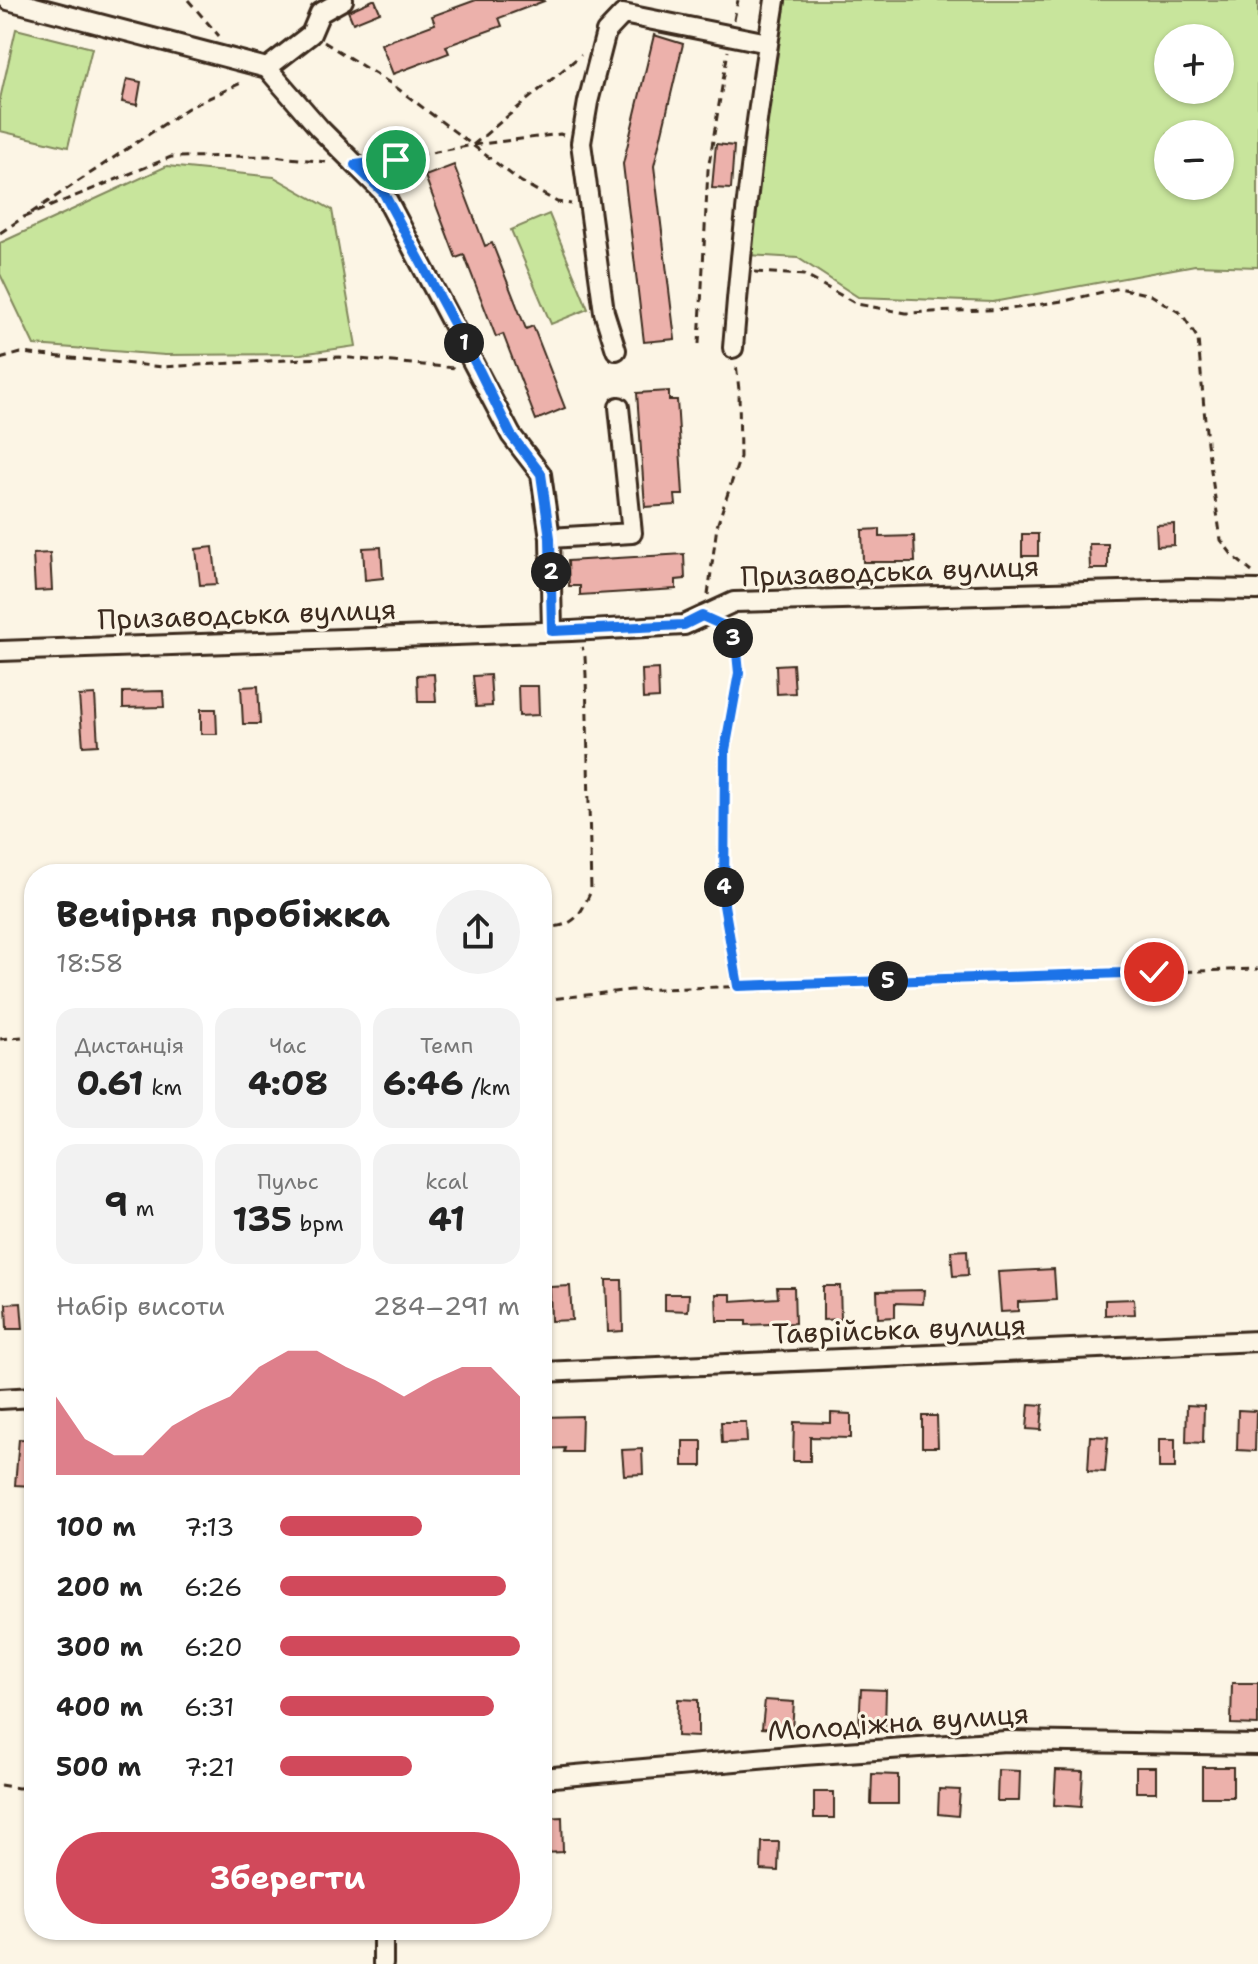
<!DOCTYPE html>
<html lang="uk">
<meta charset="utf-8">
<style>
:root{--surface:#fff;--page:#f2f2f2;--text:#222;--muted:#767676;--accent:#d1495b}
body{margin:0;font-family:"Shantell Sans",sans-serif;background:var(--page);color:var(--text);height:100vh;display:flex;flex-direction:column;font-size:30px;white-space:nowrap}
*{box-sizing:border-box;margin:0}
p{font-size:26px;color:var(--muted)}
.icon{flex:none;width:44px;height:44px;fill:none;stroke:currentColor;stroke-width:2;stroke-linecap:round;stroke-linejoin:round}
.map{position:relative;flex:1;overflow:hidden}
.panel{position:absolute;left:24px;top:864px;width:528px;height:1076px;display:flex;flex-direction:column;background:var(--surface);border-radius:32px;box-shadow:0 2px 6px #0004}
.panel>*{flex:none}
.buttons{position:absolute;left:1154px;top:24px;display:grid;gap:16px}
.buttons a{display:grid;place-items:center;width:80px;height:80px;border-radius:50%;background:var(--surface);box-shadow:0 2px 6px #0004;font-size:40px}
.pin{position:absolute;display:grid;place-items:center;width:68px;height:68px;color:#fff;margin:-34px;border:4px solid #fff;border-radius:50%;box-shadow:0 2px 8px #0007}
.km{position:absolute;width:40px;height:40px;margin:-20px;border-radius:50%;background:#222;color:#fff;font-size:22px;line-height:40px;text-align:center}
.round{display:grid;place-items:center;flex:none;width:84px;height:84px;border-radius:42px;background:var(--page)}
.overview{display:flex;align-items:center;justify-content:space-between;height:136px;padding:0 32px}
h1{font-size:36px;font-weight:700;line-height:60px}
.figures{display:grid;grid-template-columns:repeat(3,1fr);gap:12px;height:136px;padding:8px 32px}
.figures div{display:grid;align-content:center;border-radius:20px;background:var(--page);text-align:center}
.figures b{font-size:34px;font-weight:700}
.figures small{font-size:22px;font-weight:400}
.figures p{font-size:22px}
.chart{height:224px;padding:16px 32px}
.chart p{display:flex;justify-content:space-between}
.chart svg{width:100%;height:144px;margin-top:8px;fill:var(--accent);opacity:.7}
.cta{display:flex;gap:16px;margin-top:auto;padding:16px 32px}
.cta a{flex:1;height:92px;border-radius:48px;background:var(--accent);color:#fff;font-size:32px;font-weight:700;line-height:92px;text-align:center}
ul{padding:0 32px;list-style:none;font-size:26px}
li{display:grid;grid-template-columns:128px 96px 1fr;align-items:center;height:60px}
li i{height:20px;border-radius:10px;background:var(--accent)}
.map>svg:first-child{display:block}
</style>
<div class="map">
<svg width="1258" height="1964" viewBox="0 0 1258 1964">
<rect width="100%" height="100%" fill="#fcf5e5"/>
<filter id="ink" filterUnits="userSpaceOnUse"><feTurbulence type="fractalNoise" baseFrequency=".0125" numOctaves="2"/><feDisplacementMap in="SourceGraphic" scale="16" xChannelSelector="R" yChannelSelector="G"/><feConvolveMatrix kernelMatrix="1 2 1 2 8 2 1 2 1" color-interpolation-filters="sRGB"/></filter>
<g filter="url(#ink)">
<path fill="#c8e59c" stroke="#82885d" stroke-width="2" fill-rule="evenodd" d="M786 0H1258V267L1195 265 993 302 858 297 798 258 747 255ZM1168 38H1220V90H1168ZM1168 134H1220V186H1168Z
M16 29 92 48 68 147 0 131V99Z
M167 166 274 177 332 210 356 346 301 354 165 355 34 345 0 274V243Z
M549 214 588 309 551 324 511 230Z"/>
<path fill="#ecb1ab" stroke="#3b2a1e" stroke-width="2" d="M373 0H375L380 12 353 23 348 11Z
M476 0H543L544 1 499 18 502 26 446 46 449 53 393 74 381 44 435 24 432 16Z
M654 35 683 44 654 166 675 339 644 342 623 164Z
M127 79 141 82 137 105 122 102Z
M716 144 734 146 731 189 712 188Z
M454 165 485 246 492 243 526 329 533 326 565 408 536 420 503 334 496 337 464 255 456 258 425 176Z
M669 391V400H677L683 495H675L676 505 645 507 637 393Z
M1174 524V545L1157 546 1156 525Z
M880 529V537L914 536 915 562H863L862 530Z
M1022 534H1038V556H1022Z
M1089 544H1108V569H1090Z
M213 547 217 584 200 585 196 549Z
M381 547 383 578 365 580 363 548Z
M50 553 52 590 35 591 33 554Z
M684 554 685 579 676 580V589L580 595V586H569L568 561Z
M793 664 795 693 777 694 776 665Z
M658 669 659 698 643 699 642 670Z
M434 674 436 702H418L417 675Z
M490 675 492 706 476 707 473 676Z
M258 686 260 724H243L241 687Z
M518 686H538L539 715 519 716Z
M163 691 164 707 123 708V692Z
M95 695 98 745 83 746 79 696Z
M201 709H216L217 734H201Z
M967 1250 968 1275 953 1276 951 1251Z
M1054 1269 1056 1300 1018 1302V1311L1001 1312 998 1272Z
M606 1280H622L623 1331 608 1332Z
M570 1286 572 1320 551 1321 550 1287Z
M823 1286H840L841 1319 823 1320Z
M777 1287H794L795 1323 746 1325V1321H717L716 1294H731V1301L778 1298Z
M924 1290 923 1304 895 1303V1317L878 1318 877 1291Z
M665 1294H689L688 1311 665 1310Z
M1134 1299 1135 1314 1105 1315V1300Z
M21 1303 23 1329H7L6 1304Z
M1029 1404 1043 1405 1041 1430 1027 1429Z
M1187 1405 1204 1406 1203 1443 1186 1442Z
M1238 1410 1256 1411 1255 1451 1237 1450Z
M831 1413 851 1414V1438L810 1437V1461H793L794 1422 831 1423Z
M582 1416 581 1452H564L565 1448 542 1449V1417Z
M922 1416H937L938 1447H922Z
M721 1422H746L747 1442 722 1443Z
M1090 1436 1108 1437 1105 1472 1088 1471Z
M19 1439 34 1440 32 1486 15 1485Z
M1159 1439H1175V1468H1159Z
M683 1441H702V1466H683Z
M642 1449 643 1474 624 1475 622 1450Z
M1232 1683H1258V1725L1231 1724Z
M861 1689 886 1690 885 1728 859 1727Z
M678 1699 698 1700V1737L677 1736Z
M765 1700 794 1702 792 1730 762 1728Z
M1136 1767H1156V1792H1136Z
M1202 1767H1233V1797H1202Z
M998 1770 1020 1771 1019 1801H997Z
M1056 1770 1083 1771 1081 1807 1054 1805Z
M872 1774 898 1775V1804H871Z
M939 1789 960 1790 958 1816 938 1814Z
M814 1792H834V1818H814Z
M562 1817 563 1852 544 1853 543 1818Z
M762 1842H779L778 1871 761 1870Z"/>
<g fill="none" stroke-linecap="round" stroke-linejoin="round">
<g stroke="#3b2a1e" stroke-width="24">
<path id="minor" d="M8 0 267 68 320 129 383 192 511 435 541 474 550 538 552 631
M267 68 311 34 320 13 343 0
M733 348C742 232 756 115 775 0
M616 350 604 312 581 143 588 102 606 32 623 14 768 43
M550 538 632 533 619 407
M0 651 571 631 684 625 734 602 1189 589 1258 590
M542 1372 1258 1341
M0 1399 34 1397
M542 1778 803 1755 1006 1741 1258 1745
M383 1964V1930"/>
</g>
<path stroke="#3b2a1e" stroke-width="3" stroke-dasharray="8 6" stroke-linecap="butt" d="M188 0 219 36
M734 20 738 0
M324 42 393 85 520 181 557 202 571 204
M473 145 581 55
M377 163 473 145 560 134 563 135
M31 213 188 108 245 81
M0 233 24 217 171 157 272 156 326 162
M755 272 804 275 857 304 906 313 1010 309 1069 300 1119 288 1151 295 1182 314 1198 339 1207 443 1221 540 1233 556 1252 572
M699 344 708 170 728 51
M0 359 21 353 163 367 339 357 455 368
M708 595 717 526 740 457 739 390 736 363
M722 625 736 643 739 673 725 750 724 905 738 986
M542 928C574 926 578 920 591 891L586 675 585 657 582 647
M542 1000 631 990 1258 969
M0 1039 34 1036
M0 1785 18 1788 34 1787"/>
<use href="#minor" stroke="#fcf5e5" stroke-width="18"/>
</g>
</g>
<g fill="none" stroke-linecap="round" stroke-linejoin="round" filter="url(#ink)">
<g stroke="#fff" stroke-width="16">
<path id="route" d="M396 160 355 165 383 192 479 370 511 435 541 474 550 538 552 631 684 625 702 616 722 625 736 643 739 673 725 750 724 905 738 986 1154 972"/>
</g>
<use href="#route" stroke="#1a73e8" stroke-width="10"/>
</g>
<g text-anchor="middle" stroke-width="6" stroke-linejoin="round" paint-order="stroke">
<g font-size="28" fill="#3b2a1e" stroke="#fcf5e5">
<text transform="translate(890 571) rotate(-2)" y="10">Призаводська вулиця</text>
<text transform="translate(247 614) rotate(-2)" y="10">Призаводська вулиця</text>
<text transform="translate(899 1329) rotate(-2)" y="10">Таврійська вулиця</text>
<text transform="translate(898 1722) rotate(-4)" y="10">Молодіжна вулиця</text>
</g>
</g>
</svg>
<div class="buttons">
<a>+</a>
<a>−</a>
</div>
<div class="pin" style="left:396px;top:160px;background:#1e9e55"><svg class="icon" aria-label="arrive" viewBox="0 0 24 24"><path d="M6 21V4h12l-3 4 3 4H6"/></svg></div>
<div class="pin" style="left:1154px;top:972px;background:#d93025"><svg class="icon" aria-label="check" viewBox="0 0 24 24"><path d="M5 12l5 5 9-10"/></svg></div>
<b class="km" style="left:464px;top:343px">1</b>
<b class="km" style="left:551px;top:572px">2</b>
<b class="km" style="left:733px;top:638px">3</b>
<b class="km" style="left:724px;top:887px">4</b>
<b class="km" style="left:888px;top:981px">5</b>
<section class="panel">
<div class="overview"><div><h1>Вечірня пробіжка</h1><p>18:58</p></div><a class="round"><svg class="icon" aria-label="share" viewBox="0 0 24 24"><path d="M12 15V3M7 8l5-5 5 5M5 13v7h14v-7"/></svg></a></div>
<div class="figures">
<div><p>Дистанція</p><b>0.61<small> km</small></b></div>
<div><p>Час</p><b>4:08</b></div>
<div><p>Темп</p><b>6:46<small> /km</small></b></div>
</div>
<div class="figures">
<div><b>9<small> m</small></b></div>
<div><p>Пульс</p><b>135<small> bpm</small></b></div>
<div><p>kcal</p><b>41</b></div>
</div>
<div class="chart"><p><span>Набір висоти</span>284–291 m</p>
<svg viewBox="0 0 160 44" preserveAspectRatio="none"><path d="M0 44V20L10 33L20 38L30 38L40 29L50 24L60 20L70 11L80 6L90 6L100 11L110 15L120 20L130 15L140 11L150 11L160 20V44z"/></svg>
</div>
<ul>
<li><b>100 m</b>7:13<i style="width:59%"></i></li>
<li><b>200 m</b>6:26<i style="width:94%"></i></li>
<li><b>300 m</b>6:20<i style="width:100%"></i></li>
<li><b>400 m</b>6:31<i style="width:89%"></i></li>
<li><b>500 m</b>7:21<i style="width:55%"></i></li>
</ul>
<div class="cta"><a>Зберегти</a></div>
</section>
</div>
